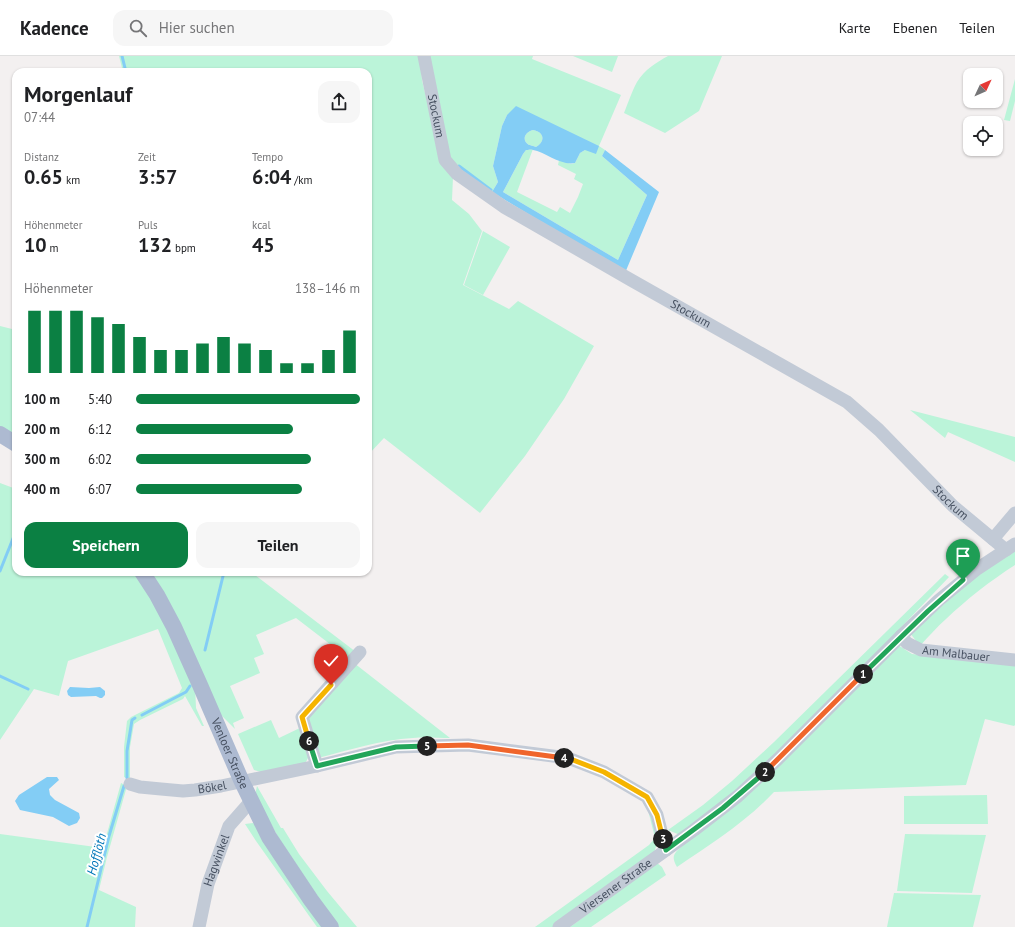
<!DOCTYPE html>
<html lang="de">
<meta charset="utf-8">
<style>
:root{--surface:#fff;--page:#f6f6f6;--text:#202124;--muted:#757577;--line:#e0e0e0;--accent:#0b8043}
body{margin:0;font-family:"PT Sans",sans-serif;background:var(--page);color:var(--text);height:100vh;display:flex;flex-direction:column;font-size:15px;white-space:nowrap}
*{box-sizing:border-box;margin:0}
p{font-size:13px;color:var(--muted)}
.icon{flex:none;width:22px;height:22px;fill:none;stroke:currentColor;stroke-width:2;stroke-linecap:round;stroke-linejoin:round}
.map{position:relative;flex:1;overflow:hidden}
.drawer{position:absolute;left:12px;top:12px;width:360px;height:508px;display:flex;flex-direction:column;background:var(--surface);border-radius:12px;box-shadow:0 1px 3px #0004}
.drawer>*{flex:none}
.needle{width:26px;rotate:46deg}
.tools{position:absolute;left:963px;top:12px;display:grid;gap:8px}
.tools a{display:grid;place-items:center;width:40px;height:40px;border-radius:8px;background:var(--surface);box-shadow:0 1px 3px #0004;font-size:20px}
.pin{position:absolute;display:grid;place-items:center;width:34px;height:34px;color:#fff;margin:-41px -17px;border-radius:50% 50% 50% 0;rotate:-45deg;box-shadow:0 0 4px #0007}
.pin .icon{rotate:45deg}
.km{position:absolute;width:20px;height:20px;margin:-10px;border-radius:50%;background:#222;color:#fff;font-size:11px;line-height:20px;text-align:center}
.round{display:grid;place-items:center;flex:none;width:42px;height:42px;border-radius:12px;background:var(--page)}
.head{display:flex;align-items:center;justify-content:space-between;height:68px;padding:0 12px}
h1{font-size:22px;font-weight:600;line-height:30px}
.metrics{display:grid;grid-template-columns:repeat(3,1fr);gap:6px;height:68px;padding:4px 12px}
.metrics div{display:grid;align-content:center}
.metrics b{font-size:20px;font-weight:600}
.metrics small{font-size:11px;font-weight:400}
.metrics p{font-size:11px}
.chart{height:112px;padding:8px 12px}
.chart p{display:flex;justify-content:space-between}
.chart svg{width:100%;height:72px;margin-top:4px;stroke:var(--accent);stroke-width:6}
.action{display:flex;gap:8px;margin-top:auto;padding:8px 12px}
.action a{flex:1;height:46px;border-radius:12px;background:var(--accent);color:#fff;font-size:16px;font-weight:600;line-height:46px;text-align:center}
.action a+a{background:var(--page);color:var(--text)}
ul{padding:0 12px;list-style:none;font-size:13px}
li{display:grid;grid-template-columns:64px 48px 1fr;align-items:center;height:30px}
li i{height:10px;border-radius:5px;background:var(--accent)}
header{display:flex;align-items:center;gap:24px;box-sizing:border-box;height:56px;padding:0 20px;background:var(--surface);border-bottom:1px solid var(--line)}
header strong{font-size:19px}
nav{display:flex;gap:22px;margin-inline-start:auto;font-size:14px}
.search{width:280px;height:36px;background:var(--page);display:flex;align-items:center;gap:10px;box-sizing:border-box;padding:0 14px;border-radius:12px;color:var(--muted);font-size:15px}
.map>svg:first-child{display:block}
</style>
<header>
<strong>Kadence</strong>
<div class="search"><svg class="icon" aria-label="search" viewBox="0 0 24 24"><circle cx="10" cy="10" r="6"/><path d="M15 15l6 6"/></svg>Hier suchen</div>
<nav><a>Karte</a><a>Ebenen</a><a>Teilen</a></nav>
</header>
<div class="map">
<svg width="1015" height="871" viewBox="0 0 1015 871">
<rect width="100%" height="100%" fill="#f3f0f0"/>
<path fill="#bbf4d9" d="M119 0H420L422 24 439 98 453 121 452 144 469 158 482 175 463 229 509 253 518 245 594 290 564 343 525 400 480 457 384 382 368 399V16H123Z
M429 0H533L532 3 621 39 599 90 605 94 602 100 647 139 618 204 503 136 523 98 526 94 533 93 517 136 557 156 560 151 570 157 578 141 583 128 574 123 576 118 558 109 559 104 571 108 575 107 580 97 585 94 507 59 502 70 493 110 498 126 492 136 459 113 451 105Z
M573 0H618L612 16Z
M668 0H722L699 55 665 77 624 57C628 47 632 35 637 26 644 14 657 6 668 0Z
M1015 23V45L1010 65 1004 64Z
M533 74C544 76 546 85 536 91 536 91 530 89 529 89 521 84 525 76 533 74Z
M483 175 510 191 483 239 464 229Z
M0 270 16 274V382L0 373Z
M910 354 1015 381V406L948 376 945 382Z
M0 427 16 433V516H135L154 544 195 629 196 652 204 670H202L185 640 183 643 140 664 134 668 130 691V724L124 721V691L127 665 131 661 179 637 182 632 158 573 68 605 59 640 34 633 0 684Z
M1015 494V509C990 525 967 543 946 563 937 571 928 581 920 590L910 577 979 518Z
M148 516H257L255 519 356 596 341 613 335 592 296 562 256 579 264 598 254 602 260 617 230 630 244 662 233 667 235 673 217 655Z
M945 518 949 521 893 580 771 703 732 739 680 779 668 774 703 749 732 725 774 686Z
M898 589 912 598 1015 609V669L1014 670 985 663 966 729 774 736C746 766 711 788 677 811 670 799 675 797 684 788Z
M354 607 450 682C438 682 425 681 413 682 381 684 349 694 318 702L305 662Z
M271 664 279 682 302 671C306 683 314 696 305 707L261 716 254 714 238 678Z
M121 727 127 730 107 801 99 834 136 851 135 871H0V778L103 792Z
M257 730 281 772H283L299 798 327 835 357 871H339L317 844 294 810 255 739Z
M987 739 988 768H904V740Z
M647 750 659 781 654 797 553 871H535L649 789 655 782Z
M253 767 261 773 324 871H317L256 785 245 768Z
M905 778 986 779 972 837 897 835Z
M657 807 662 811 666 819 591 871H570Z
M894 837 981 839 973 871H887Z"/>
<path fill="#83cdf5" fill-rule="evenodd" d="M516 50 599 90 596 98 585 94 580 97 575 107C561 110 545 96 533 94 531 93 529 94 526 94L523 98 503 136 618 204 647 139 602 100 605 94 659 136 625 217 492 136 498 126 493 110 502 70 507 59ZM533 74C544 76 546 85 536 91 536 91 530 89 529 89 521 84 525 76 533 74Z
M70 631 89 632 100 631 105 635V639L102 642H100L96 640 71 641 68 639 67 635Z
M47 721H57L59 724 49 733 50 739 55 744 79 757 80 762 77 767 69 770 53 761 20 754 15 745 19 739Z"/>
<g fill="none" stroke-linecap="round" stroke-linejoin="round">
<path stroke="#83cdf5" stroke-width="3" d="M122 0 126 16
M459 110 491 134
M0 515 16 475
M205 594 224 516
M0 620 28 633
M142 659 186 636 190 630
M127 722V695L132 664 135 662
M87 871 109 780 124 730"/>
<g stroke="#c2cad6" stroke-width="13">
<path id="s1" d="M424 0 445 104 457 118 504 151 631 224 847 346 879 374 953 450 1006 494"/>
<path d="M993 483 1015 457"/>
<path id="s2" d="M901 580 907 587 921 594 1015 604"/>
<path d="M317 710 302 661 360 596"/>
<path id="s3" d="M130 728 140 731 161 733 183 735 195 734 221 730 317 710 396 691 468 689 568 702 604 716 647 741 657 759 666 794"/>
<path id="s4" d="M199 871 208 828 229 770 251 745"/>
<path id="s5" d="M559 871 694 774 738 740 778 703 901 580 939 544 977 513 1015 488"/>
</g>
<g stroke="#adbad1" stroke-width="16">
<path d="M0 378 16 388"/>
<path id="s6" d="M142 516 157 539 174 571 200 629 242 726 269 781 311 844 331 871"/>
</g>
</g>
<g fill="none" stroke-linecap="round" stroke-linejoin="round">
<g stroke="#fff" stroke-width="8">
<path id="split-1" d="M863 618 928 555 963 524"/>
</g>
<g stroke="#fff" stroke-width="8">
<path id="split-2" d="M765 716 863 618"/>
</g>
<g stroke="#fff" stroke-width="8">
<path id="split-3" d="M663 783 666 794 723 752 765 716"/>
</g>
<g stroke="#fff" stroke-width="8">
<path id="split-4" d="M564 702H568L604 716 647 741 657 759 663 783"/>
</g>
<g stroke="#fff" stroke-width="8">
<path id="split-5" d="M427 690 468 689 564 702"/>
</g>
<g stroke="#fff" stroke-width="8">
<path id="split-6" d="M309 685 317 710 396 691 427 690"/>
</g>
<g stroke="#fff" stroke-width="8">
<path id="split-7" d="M309 685 302 661 331 629"/>
</g>
<use href="#split-1" stroke="#22a559" stroke-width="5"/>
<use href="#split-2" stroke="#f0652b" stroke-width="5"/>
<use href="#split-3" stroke="#22a559" stroke-width="5"/>
<use href="#split-4" stroke="#f5b400" stroke-width="5"/>
<use href="#split-5" stroke="#f0652b" stroke-width="5"/>
<use href="#split-6" stroke="#22a559" stroke-width="5"/>
<use href="#split-7" stroke="#f5b400" stroke-width="5"/>
</g>
<g text-anchor="middle" stroke-width="4" stroke-linejoin="round" paint-order="stroke">
<g font-size="12" fill="#465060" stroke="#fff">
<text dy="4" stroke="none"><textPath href="#s1" startOffset="61">Stockum</textPath></text>
<text dy="4" stroke="none"><textPath href="#s1" startOffset="397">Stockum</textPath></text>
<text dy="4" stroke="none"><textPath href="#s1" startOffset="721">Stockum</textPath></text>
<text dy="4" stroke="none"><textPath href="#s2" startOffset="60">Am Malbauer</textPath></text>
<text dy="4" stroke="none"><textPath href="#s6" startOffset="202">Venloer Straße</textPath></text>
<text dy="4" stroke="none"><textPath href="#s3" startOffset="83">Bökel</textPath></text>
<text dy="4" stroke="none"><textPath href="#s4" startOffset="69">Hagwinkel</textPath></text>
<text dy="4" stroke="none"><textPath href="#s5" startOffset="70">Viersener Straße</textPath></text>
</g>
<g font-size="13" font-style="italic" fill="#0077b9" stroke="#fff">
<text transform="translate(96 798) rotate(-75)" y="5">Hofflöth</text>
</g>
</g>
</svg>
<div class="tools">
<a><svg class="needle" viewBox="-14 -14 28 28"><path d="M0-13l5 13h-10z" fill="#e53935"/><path d="M0 13l5-13h-10z" fill="#757577"/></svg></a>
<a><svg class="icon" aria-label="locate" viewBox="0 0 24 24"><circle cx="12" cy="12" r="6"/><path d="M12 2v4M12 18v4M2 12h4M18 12h4"/></svg></a>
</div>
<div class="pin" style="left:963px;top:524px;background:#1e9e55"><svg class="icon" aria-label="arrive" viewBox="0 0 24 24"><path d="M6 21V4h12l-3 4 3 4H6"/></svg></div>
<div class="pin" style="left:331px;top:629px;background:#d93025"><svg class="icon" aria-label="check" viewBox="0 0 24 24"><path d="M5 12l5 5 9-10"/></svg></div>
<b class="km" style="left:863px;top:618px">1</b>
<b class="km" style="left:765px;top:716px">2</b>
<b class="km" style="left:663px;top:783px">3</b>
<b class="km" style="left:564px;top:702px">4</b>
<b class="km" style="left:427px;top:690px">5</b>
<b class="km" style="left:309px;top:685px">6</b>
<section class="drawer">
<div class="head"><div><h1>Morgenlauf</h1><p>07:44</p></div><a class="round"><svg class="icon" aria-label="share" viewBox="0 0 24 24"><path d="M12 15V3M7 8l5-5 5 5M5 13v7h14v-7"/></svg></a></div>
<div class="metrics">
<div><p>Distanz</p><b>0.65<small> km</small></b></div>
<div><p>Zeit</p><b>3:57</b></div>
<div><p>Tempo</p><b>6:04<small> /km</small></b></div>
</div>
<div class="metrics">
<div><p>Höhenmeter</p><b>10<small> m</small></b></div>
<div><p>Puls</p><b>132<small> bpm</small></b></div>
<div><p>kcal</p><b>45</b></div>
</div>
<div class="chart"><p><span>Höhenmeter</span>138–146 m</p>
<svg viewBox="0 0 160 44" preserveAspectRatio="none"><path d="M5 44V6M15 44V6M25 44V6M35 44V10M45 44V14M55 44V22M65 44V30M75 44V30M85 44V26M95 44V22M105 44V26M115 44V30M125 44V38M135 44V38M145 44V30M155 44V18"/></svg>
</div>
<ul>
<li><b>100 m</b>5:40<i style="width:100%"></i></li>
<li><b>200 m</b>6:12<i style="width:70%"></i></li>
<li><b>300 m</b>6:02<i style="width:78%"></i></li>
<li><b>400 m</b>6:07<i style="width:74%"></i></li>
</ul>
<div class="action"><a>Speichern</a><a>Teilen</a></div>
</section>
</div>
